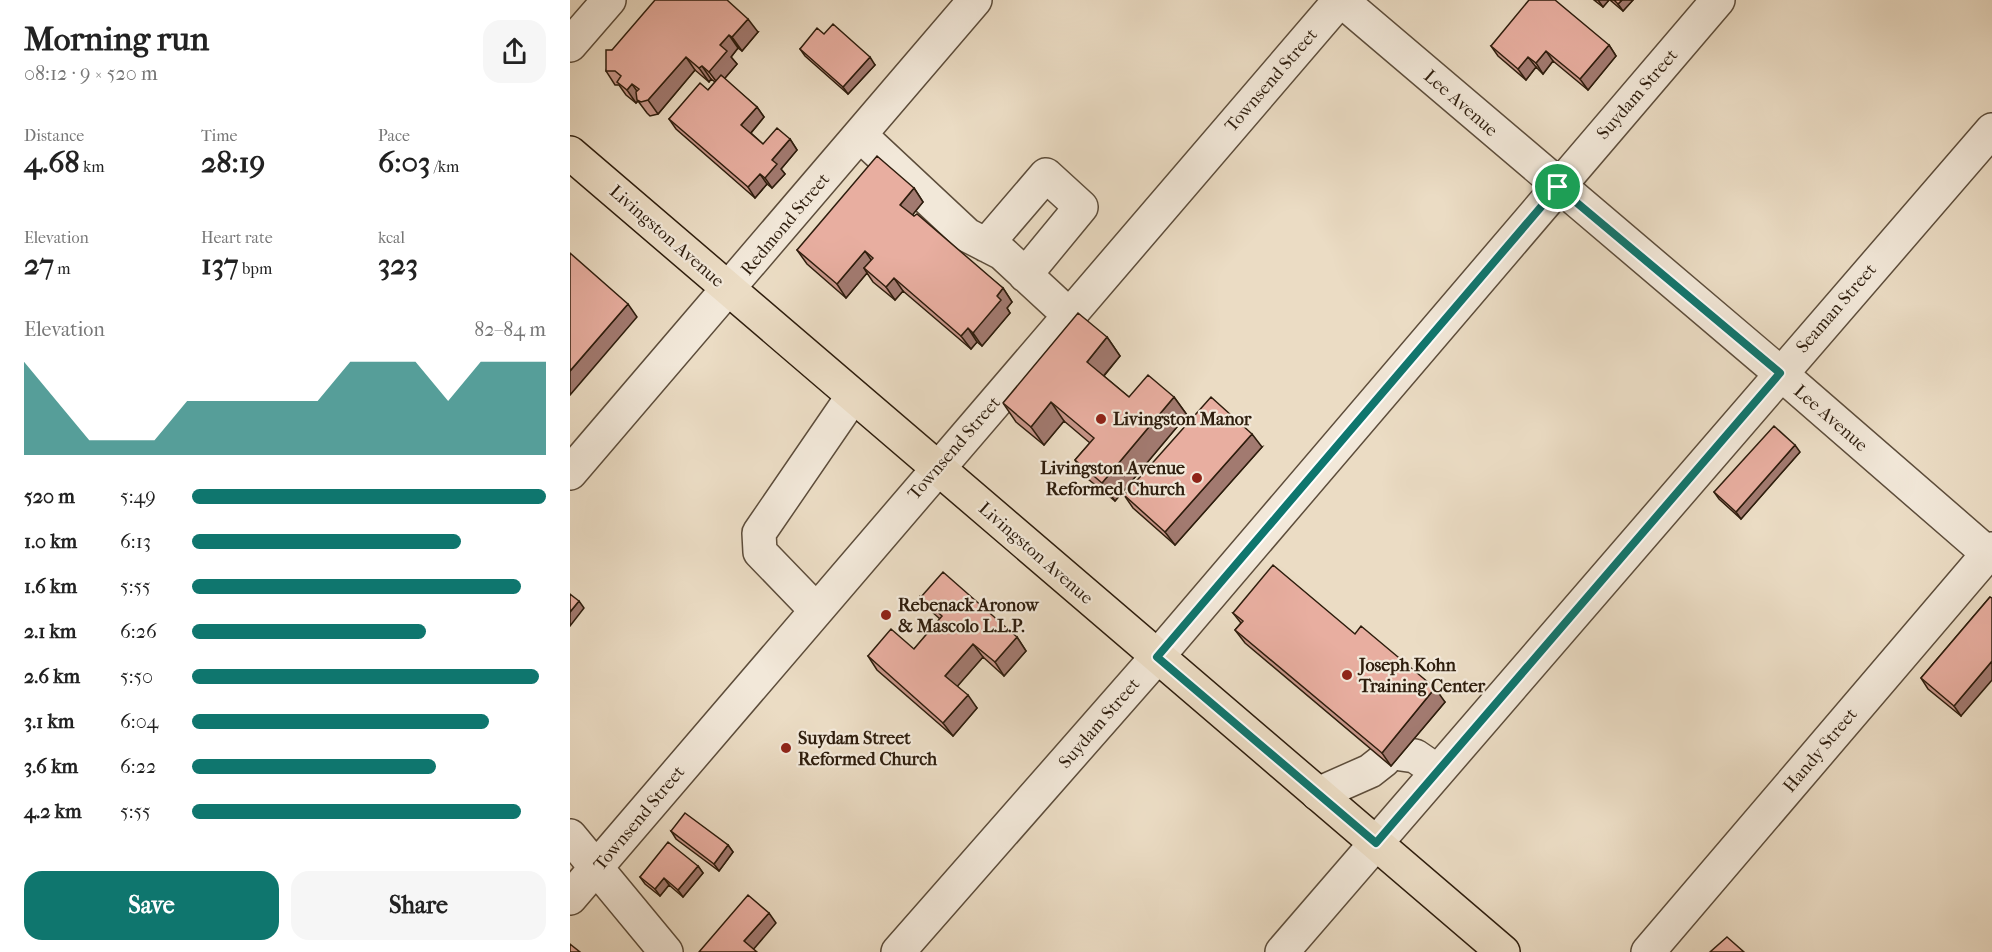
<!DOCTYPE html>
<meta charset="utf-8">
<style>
:root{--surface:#fff;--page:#f6f6f6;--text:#222;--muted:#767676;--accent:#0f766e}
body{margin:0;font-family:"IM FELL French Canon",serif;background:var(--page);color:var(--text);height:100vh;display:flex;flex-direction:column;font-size:22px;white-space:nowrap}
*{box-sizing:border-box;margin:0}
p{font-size:20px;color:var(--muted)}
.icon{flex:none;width:33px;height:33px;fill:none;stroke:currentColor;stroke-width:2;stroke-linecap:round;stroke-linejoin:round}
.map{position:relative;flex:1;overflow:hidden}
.drawer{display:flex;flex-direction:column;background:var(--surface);width:570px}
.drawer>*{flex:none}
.pin{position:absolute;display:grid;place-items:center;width:51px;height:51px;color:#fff;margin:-26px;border:3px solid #fff;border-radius:50%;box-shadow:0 2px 6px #0007}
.round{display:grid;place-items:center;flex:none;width:63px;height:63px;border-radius:18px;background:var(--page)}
.overview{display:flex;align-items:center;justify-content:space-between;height:102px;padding:0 24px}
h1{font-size:33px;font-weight:800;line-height:45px}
.figures{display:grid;grid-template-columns:repeat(3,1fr);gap:9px;height:102px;padding:6px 24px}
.figures div{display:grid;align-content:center}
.figures b{font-size:30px;font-weight:800}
.figures small{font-size:16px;font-weight:400}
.figures p{font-size:16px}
.chart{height:168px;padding:12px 24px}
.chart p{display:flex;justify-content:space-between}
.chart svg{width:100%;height:108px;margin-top:6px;fill:var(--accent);opacity:.7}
.primary-button{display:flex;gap:12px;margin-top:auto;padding:12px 24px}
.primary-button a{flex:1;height:69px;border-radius:18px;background:var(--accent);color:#fff;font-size:24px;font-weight:800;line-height:69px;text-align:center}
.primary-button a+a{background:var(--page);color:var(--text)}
ul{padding:0 24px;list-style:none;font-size:20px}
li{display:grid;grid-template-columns:96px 72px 1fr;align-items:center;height:45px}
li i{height:15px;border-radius:8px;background:var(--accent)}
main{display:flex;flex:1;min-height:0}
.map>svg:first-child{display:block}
</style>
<main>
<section class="drawer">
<div class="overview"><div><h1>Morning run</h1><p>08:12 · 9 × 520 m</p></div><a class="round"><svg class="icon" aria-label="share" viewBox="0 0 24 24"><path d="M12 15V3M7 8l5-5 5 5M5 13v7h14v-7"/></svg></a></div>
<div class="figures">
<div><p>Distance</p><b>4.68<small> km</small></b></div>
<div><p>Time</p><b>28:19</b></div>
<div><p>Pace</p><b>6:03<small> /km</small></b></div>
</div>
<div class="figures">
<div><p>Elevation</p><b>27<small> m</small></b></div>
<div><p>Heart rate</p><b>137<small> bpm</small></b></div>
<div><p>kcal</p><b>323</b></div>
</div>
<div class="chart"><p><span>Elevation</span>82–84 m</p>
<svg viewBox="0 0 160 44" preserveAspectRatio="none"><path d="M0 44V6L10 22L20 38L30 38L40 38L50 22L60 22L70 22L80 22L90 22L100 6L110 6L120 6L130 22L140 6L150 6L160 6V44z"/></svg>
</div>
<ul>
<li><b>520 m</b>5:49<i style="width:100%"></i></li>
<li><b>1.0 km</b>6:13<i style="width:76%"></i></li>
<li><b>1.6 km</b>5:55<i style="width:93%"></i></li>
<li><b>2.1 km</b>6:26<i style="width:66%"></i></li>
<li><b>2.6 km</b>5:50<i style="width:98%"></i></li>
<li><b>3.1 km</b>6:04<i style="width:84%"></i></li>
<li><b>3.6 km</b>6:22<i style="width:69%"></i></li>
<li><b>4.2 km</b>5:55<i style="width:93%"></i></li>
</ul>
<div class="primary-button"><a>Save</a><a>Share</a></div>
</section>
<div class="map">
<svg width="1422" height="952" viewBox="0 0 1422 952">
<rect width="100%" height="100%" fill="#ebdcc4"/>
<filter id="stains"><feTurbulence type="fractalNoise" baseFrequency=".00333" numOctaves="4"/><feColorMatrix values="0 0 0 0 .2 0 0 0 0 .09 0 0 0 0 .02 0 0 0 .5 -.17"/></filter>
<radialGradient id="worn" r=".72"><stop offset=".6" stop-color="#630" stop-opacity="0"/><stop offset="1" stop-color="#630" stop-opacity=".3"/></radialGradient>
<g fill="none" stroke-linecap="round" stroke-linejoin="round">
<g stroke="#5d4d3b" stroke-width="36">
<path id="minor" d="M771 0 1210 373 1422 557
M0 45 39 0
M290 135 397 235 432 253 499 315
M416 245 476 175 511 207 455 275
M0 473 405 0
M246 610 190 552 189 533 283 396
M831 754 845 756 867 771
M748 794 800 771 814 760
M0 836 96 952
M0 898 770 0
M328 952 587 657 1148 0
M712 952 1422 130
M1078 952 1422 549"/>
</g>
<g stroke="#2e1d0d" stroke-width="36">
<path id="major" d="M0 153 933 952"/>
</g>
<use href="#minor" stroke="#f2e8d9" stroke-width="33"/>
<use href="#major" stroke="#ebdcc4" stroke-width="33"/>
</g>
<path fill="#c8968a" stroke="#2e1d0d" stroke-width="1.5" d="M1024 0H1039L1033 7Z
M1040 0H1063L1053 11Z
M188 32 172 51 168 48 161 57 167 64 154 79 187 107 194 117 181 133 193 144 220 139 227 150 211 169 215 174 202 188 197 184 185 198 106 129 99 119 138 90 145 82 141 79 139 82 125 70 88 114 80 116 77 113 68 101 66 103 56 95 49 85H45L36 71 42 50Z
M254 34 305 65 278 94 235 56 230 49Z
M1039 45 1046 56 1018 90 983 61 973 74 966 67 956 80 928 56 921 46Z
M344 188 353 202 342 215 433 288 442 302 437 308 440 313 412 346 407 342 401 349 333 291 325 300 303 282 297 273 276 298 237 264 227 250Z
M537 337 550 356 534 376 559 397H604L617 415 545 501 518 479 505 460 520 443 494 421 474 445 446 422 433 403Z
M692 447 605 545 563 508 554 495Z
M1230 452 1171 519 1149 499 1144 492Z
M351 597 447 637 456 651 434 676 413 657 387 686 407 708 383 736 307 670 298 656 344 649 370 619 361 611Z
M1420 597 1391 716 1358 689 1351 678Z
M663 613 785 634 875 702 821 766 675 643 665 630 671 623Z
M101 831 158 845 163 852 149 871 106 839Z
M128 866 133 873 113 897 99 885 90 896 75 884 70 877Z"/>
<path fill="#a27a70" stroke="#2e1d0d" stroke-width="1.5" d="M1028 0H1039L1033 7Z
M1052 0H1063L1053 11 1048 4Z
M178 19 188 32 172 51 162 37Z
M159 35 168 48 161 57 167 64 149 85 139 72 150 45Z
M1039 45 1046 56 1018 90 1010 79Z
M976 51 983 61 973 74 966 63Z
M116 57 125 70 88 114 78 100Z
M300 57 305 65 278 94 273 87Z
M958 57 966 67 956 80 948 69Z
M132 66 141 79 139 82 129 68Z
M62 84 71 97 66 103 57 90Z
M187 107 194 117 179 135 171 125Z
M220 139 227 150 211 169 215 174 202 188 195 178 202 160Z
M190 174 197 184 185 198 178 187Z
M344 188 353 202 340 218 330 205Z
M295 251 304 264 294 268 297 273 276 298 267 284Z
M324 278 333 291 325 300 316 287Z
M433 288 442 302 437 308 440 313 412 346 403 333 427 296Z
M58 304 67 317 0 395V371Z
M398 328 407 342 401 349 391 336Z
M537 337 550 356 530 380 517 362Z
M604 397 617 415 545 501 532 483Z
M481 402 494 421 474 445 461 427Z
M682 434 692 447 605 545 595 532Z
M1225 445 1230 452 1171 519 1166 512Z
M9 601 14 608 0 626V612Z
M447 637 456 651 434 676 425 662Z
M403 644 413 657 385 689 375 676Z
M1422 661V680L1391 716 1384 706Z
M865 688 875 702 821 766 812 753Z
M398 695 407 708 383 736 373 723Z
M158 845 163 852 149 871 144 864Z
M128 866 133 873 113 897 108 890Z
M94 878 99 885 90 896 85 889Z
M199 913 206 923 182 951 174 941Z"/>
<path fill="#e8aea0" stroke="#2e1d0d" stroke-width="1.5" d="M85 0H157L178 19 162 37 159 35 150 45 157 51 139 72 132 66 129 68 116 57 78 100 71 102 67 100 66 92 69 89 62 84 57 90 47 82 51 76 45 71H36V50H42Z
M959 0H985L1039 45 1010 79 976 51 966 63 958 57 948 69 921 46Z
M1044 0H1052L1048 4Z
M263 24 300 57 273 87 230 49 247 28 254 34Z
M151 75 187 107 171 125 193 144 207 128 220 139 202 160 207 164 195 178 190 174 178 187 99 119 130 83 138 90Z
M307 156 344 188 330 205 344 216 347 214 433 288 427 296 431 300 403 333 398 328 391 336 324 278 316 287 294 268 303 258 295 251 267 284 227 250Z
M0 253 58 304 0 371Z
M508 313 537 337 517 362 559 397 578 375 604 397 532 483 505 460 524 438 481 402 461 427 433 403Z
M641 397 682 434 595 532 554 495Z
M1204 426 1225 445 1166 512 1144 492Z
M703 565 785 634 791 626 865 688 812 753 665 630 673 621 663 613Z
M373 572 447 637 425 662 403 644 375 676 398 695 373 723 298 656 321 629 344 649 372 616 351 597Z
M0 594 9 601 0 612Z
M1420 597 1422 598V661L1384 706 1351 678Z
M115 813 158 845 144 864 101 831Z
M98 842 128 866 108 890 94 878 85 889 70 877Z
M178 895 199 913 174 941 187 952H129Z
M1157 937 1174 952H1140Z
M0 944 10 952H0Z"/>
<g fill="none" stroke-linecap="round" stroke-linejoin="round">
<g stroke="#fff" stroke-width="12">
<path id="route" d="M988 187 1210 373 806 843 587 657Z"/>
</g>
<use href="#route" stroke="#0f766e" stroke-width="8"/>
</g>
<g fill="#8f2418" stroke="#f2e8d9" stroke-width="2">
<circle cx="531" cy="419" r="6"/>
<circle cx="627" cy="478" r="6"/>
<circle cx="316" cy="615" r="6"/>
<circle cx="777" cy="675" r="6"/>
<circle cx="216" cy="748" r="6"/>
</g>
<g text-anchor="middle" stroke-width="4.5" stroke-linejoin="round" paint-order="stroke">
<g font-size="18" fill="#2e1d0d" stroke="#f2e8d9">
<text transform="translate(701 80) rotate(-49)" y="6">Townsend Street</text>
<text transform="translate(1067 94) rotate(-49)" y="6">Suydam Street</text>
<text transform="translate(891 103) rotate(41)" y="6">Lee Avenue</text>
<text transform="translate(215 224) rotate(-50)" y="6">Redmond Street</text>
<text transform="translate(97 236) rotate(41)" y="6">Livingston Avenue</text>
<text transform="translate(1266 308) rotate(-49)" y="6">Seaman Street</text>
<text transform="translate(1261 418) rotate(41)" y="6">Lee Avenue</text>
<text transform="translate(384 448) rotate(-49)" y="6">Townsend Street</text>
<text transform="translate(466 553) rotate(41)" y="6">Livingston Avenue</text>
<text transform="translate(529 723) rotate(-49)" y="6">Suydam Street</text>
<text transform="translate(1250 750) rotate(-50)" y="6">Handy Street</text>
<text transform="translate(69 818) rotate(-50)" y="6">Townsend Street</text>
</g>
<g font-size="18" font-weight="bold" fill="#2e1d0d" stroke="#f2e8d9" text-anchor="start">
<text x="543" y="425">Livingston Manor</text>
<text x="615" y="474" text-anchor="end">Livingston Avenue<tspan x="615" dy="21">Reformed Church</tspan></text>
<text x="328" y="611">Rebenack Aronow<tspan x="328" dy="21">&amp; Mascolo L.L.P.</tspan></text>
<text x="789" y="671">Joseph Kohn<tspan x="789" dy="21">Training Center</tspan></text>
<text x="228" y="744">Suydam Street<tspan x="228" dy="21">Reformed Church</tspan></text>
</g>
</g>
<rect width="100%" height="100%" filter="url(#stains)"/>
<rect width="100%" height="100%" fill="url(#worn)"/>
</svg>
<div class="pin" style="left:988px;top:187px;background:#1e9e55"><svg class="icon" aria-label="arrive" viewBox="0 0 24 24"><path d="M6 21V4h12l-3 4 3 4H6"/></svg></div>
</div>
</main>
